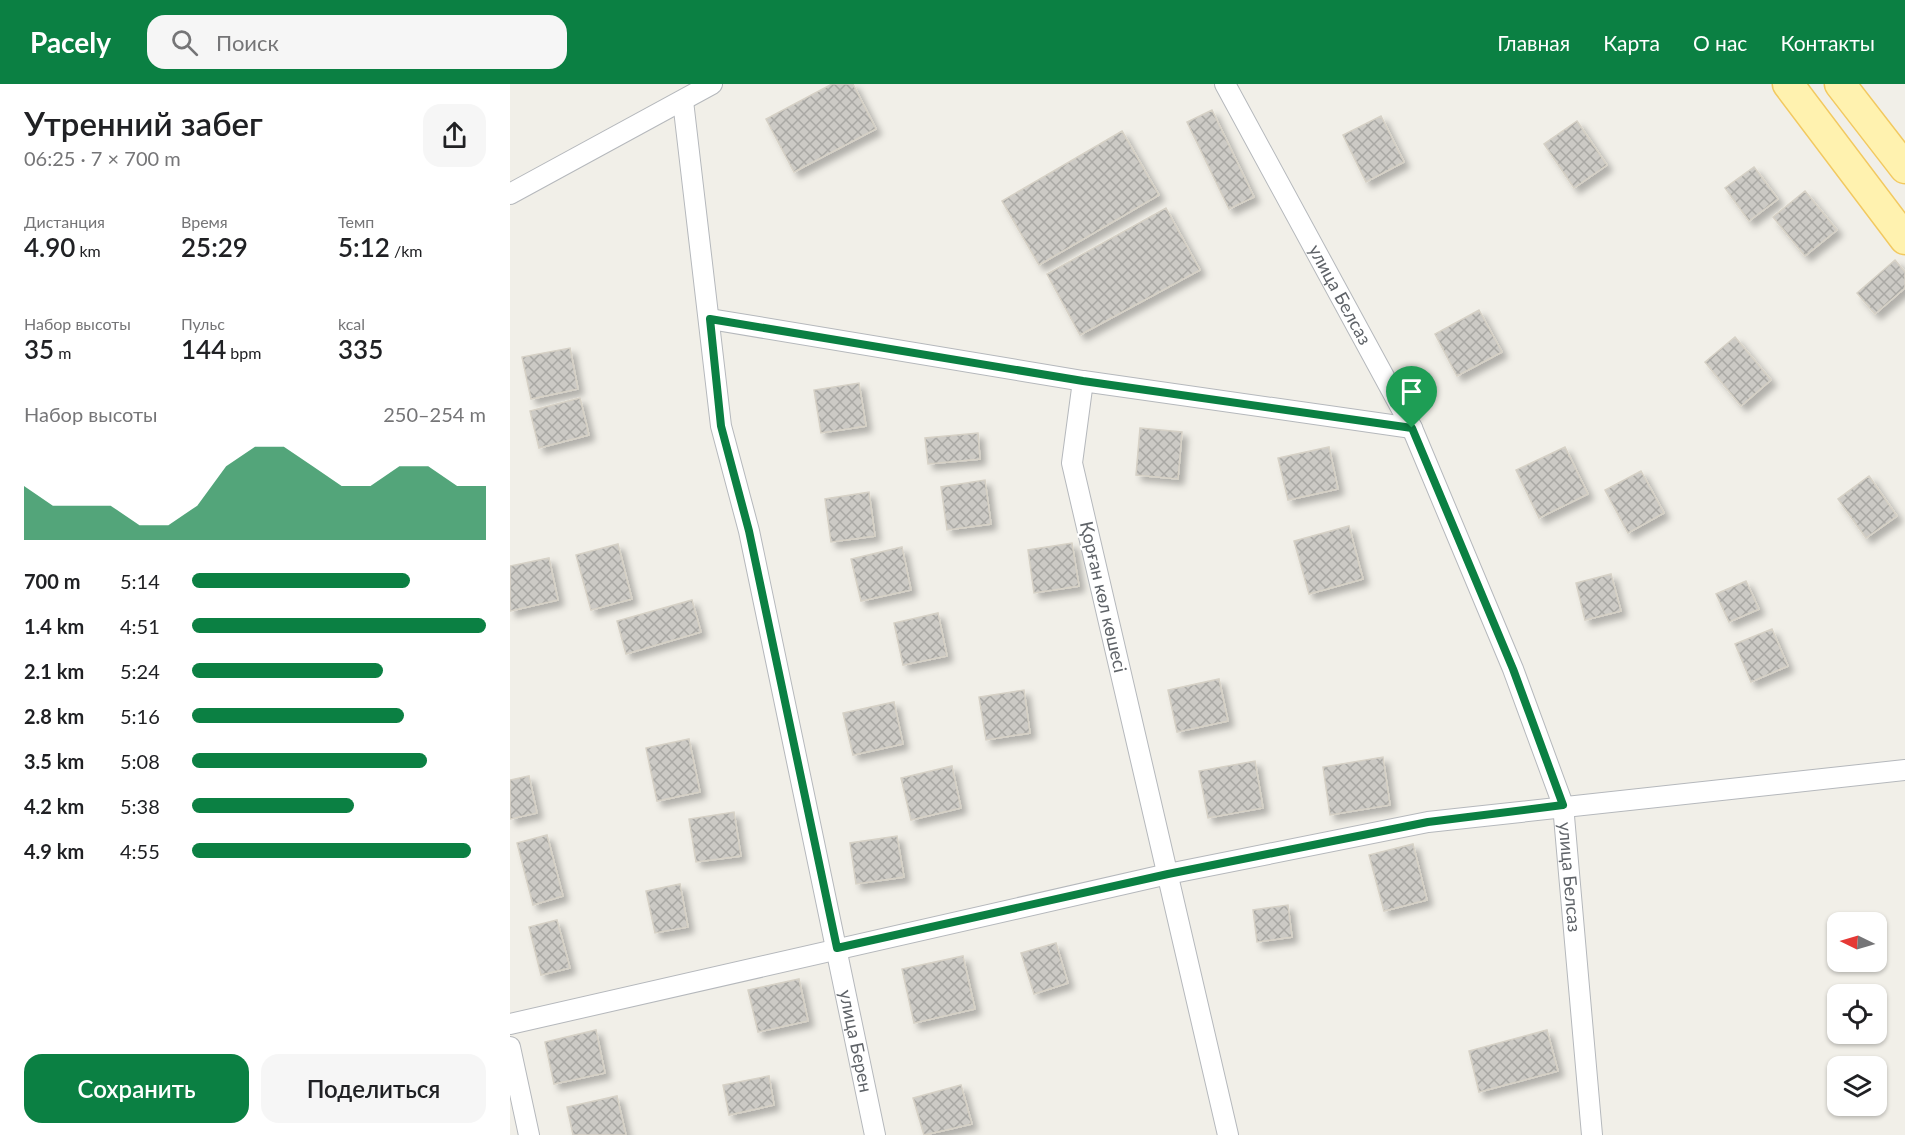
<!DOCTYPE html>
<html lang="ru">
<meta charset="utf-8">
<style>
:root{--surface:#fff;--page:#f6f6f6;--text:#202124;--muted:#757577;--accent:#0b8043}
body{margin:0;font-family:Lato,sans-serif;background:var(--page);color:var(--text);height:100vh;display:flex;flex-direction:column;font-size:22px;white-space:nowrap}
*{box-sizing:border-box;margin:0}
p{font-size:20px;color:var(--muted)}
.icon{flex:none;width:33px;height:33px;fill:none;stroke:currentColor;stroke-width:2;stroke-linecap:round;stroke-linejoin:round}
.map{position:relative;flex:1;overflow:hidden}
.details{display:flex;flex-direction:column;background:var(--surface);width:510px}
.details>*{flex:none}
.needle{width:39px;rotate:275deg}
.buttons{position:absolute;left:1317px;top:828px;display:grid;gap:12px}
.buttons a{display:grid;place-items:center;width:60px;height:60px;border-radius:12px;background:var(--surface);box-shadow:0 2px 4px #0004;font-size:30px}
.pin{position:absolute;display:grid;place-items:center;width:51px;height:51px;color:#fff;margin:-62px -26px;border-radius:50% 50% 50% 0;rotate:-45deg;box-shadow:0 0 6px #0007}
.pin .icon{rotate:45deg}
.round{display:grid;place-items:center;flex:none;width:63px;height:63px;border-radius:18px;background:var(--page)}
.headline{display:flex;align-items:center;justify-content:space-between;height:102px;padding:0 24px}
h1{font-size:33px;font-weight:600;line-height:45px}
.figures{display:grid;grid-template-columns:repeat(3,1fr);gap:9px;height:102px;padding:6px 24px}
.figures div{display:grid;align-content:center}
.figures b{font-size:26px;font-weight:600}
.figures small{font-size:16px;font-weight:400}
.figures p{font-size:16px}
.chart{height:168px;padding:12px 24px}
.chart p{display:flex;justify-content:space-between}
.chart svg{width:100%;height:108px;margin-top:6px;fill:var(--accent);opacity:.7}
.action{display:flex;gap:12px;margin-top:auto;padding:12px 24px}
.action a{flex:1;height:69px;border-radius:18px;background:var(--accent);color:#fff;font-size:24px;font-weight:600;line-height:69px;text-align:center}
.action a+a{background:var(--page);color:var(--text)}
ul{padding:0 24px;list-style:none;font-size:20px}
li{display:grid;grid-template-columns:96px 72px 1fr;align-items:center;height:45px}
li i{height:15px;border-radius:8px;background:var(--accent)}
header{display:flex;align-items:center;gap:36px;box-sizing:border-box;height:84px;padding:0 30px;background:var(--accent);color:#fff}
header strong{font-size:28px}
nav{display:flex;gap:33px;margin-inline-start:auto;font-size:21px}
.search{width:420px;height:54px;background:var(--page);display:flex;align-items:center;gap:15px;box-sizing:border-box;padding:0 21px;border-radius:18px;color:var(--muted);font-size:22px}
main{display:flex;flex:1;min-height:0}
.map>svg:first-child{display:block}
</style>
<header>
<strong>Pacely</strong>
<div class="search"><svg class="icon" aria-label="search" viewBox="0 0 24 24"><circle cx="10" cy="10" r="6"/><path d="M15 15l6 6"/></svg>Поиск</div>
<nav><a>Главная</a><a>Карта</a><a>О нас</a><a>Контакты</a></nav>
</header>
<main>
<section class="details">
<div class="headline"><div><h1>Утренний забег</h1><p>06:25 · 7 × 700 m</p></div><a class="round"><svg class="icon" aria-label="share" viewBox="0 0 24 24"><path d="M12 15V3M7 8l5-5 5 5M5 13v7h14v-7"/></svg></a></div>
<div class="figures">
<div><p>Дистанция</p><b>4.90<small> km</small></b></div>
<div><p>Время</p><b>25:29</b></div>
<div><p>Темп</p><b>5:12<small> /km</small></b></div>
</div>
<div class="figures">
<div><p>Набор высоты</p><b>35<small> m</small></b></div>
<div><p>Пульс</p><b>144<small> bpm</small></b></div>
<div><p>kcal</p><b>335</b></div>
</div>
<div class="chart"><p><span>Набор высоты</span>250–254 m</p>
<svg viewBox="0 0 160 44" preserveAspectRatio="none"><path d="M0 44V22L10 30L20 30L30 30L40 38L50 38L60 30L70 14L80 6L90 6L100 14L110 22L120 22L130 14L140 14L150 22L160 22V44z"/></svg>
</div>
<ul>
<li><b>700 m</b>5:14<i style="width:74%"></i></li>
<li><b>1.4 km</b>4:51<i style="width:100%"></i></li>
<li><b>2.1 km</b>5:24<i style="width:65%"></i></li>
<li><b>2.8 km</b>5:16<i style="width:72%"></i></li>
<li><b>3.5 km</b>5:08<i style="width:80%"></i></li>
<li><b>4.2 km</b>5:38<i style="width:55%"></i></li>
<li><b>4.9 km</b>4:55<i style="width:95%"></i></li>
</ul>
<div class="action"><a>Сохранить</a><a>Поделиться</a></div>
</section>
<div class="map">
<svg width="1395" height="1051" viewBox="0 0 1395 1051">
<defs>
<pattern id="building-cross-hatch" width="8" height="8" patternUnits="userSpaceOnUse" patternTransform="scale(1.5)"><rect width="8" height="8" fill="#cccac5"/><path d="M0 0l8 8M0 8l8-8" fill="none" stroke="#a9a8a4"/></pattern>
<filter id="shadow"><feDropShadow dx="5.5" dy="5.5" stdDeviation="3" flood-color="#0004"/></filter>
</defs>
<rect width="100%" height="100%" fill="#f1efe8"/>
<path fill="url(#building-cross-hatch)" stroke="#d6d1c6" stroke-width="1.5" filter="url(#shadow)" d="M322 0H343L366 45 284 88 256 35Z
M702 26 744 113 719 125 677 38Z
M871 32 894 78 856 98 833 51Z
M1067 37 1097 81 1064 104 1034 60Z
M612 47 649 111 529 181 492 117Z
M1244 83 1268 115 1239 137 1215 104Z
M1295 107 1327 146 1295 172 1263 133Z
M656 124 690 186 570 251 537 190Z
M1385 176 1395 188V204L1365 230 1347 209Z
M969 226 992 268 947 292 925 250Z
M1225 253 1261 296 1231 322 1195 278Z
M60 264 68 305 21 315 12 273Z
M349 299 356 342 311 349 304 306Z
M70 314 79 351 29 364 20 327Z
M630 344 672 348 668 395 626 391Z
M468 349 470 375 418 380 415 354Z
M819 363 828 405 778 416 768 374Z
M1055 363 1078 410 1029 434 1006 386Z
M1131 387 1154 429 1118 449 1095 406Z
M1359 392 1387 432 1356 454 1328 415Z
M475 396 481 440 437 446 431 403Z
M359 408 365 452 321 458 315 415Z
M839 442 853 495 799 510 784 457Z
M562 459 569 502 524 509 518 466Z
M108 460 122 515 81 526 66 471Z
M392 463 401 506 351 517 341 475Z
M39 474 48 516 0 527V482Z
M1101 490 1111 527 1075 536 1066 499Z
M1236 497 1249 525 1219 538 1206 510Z
M182 516 191 548 116 570 107 537Z
M428 529 437 572 393 581 384 539Z
M1262 545 1278 582 1241 598 1225 560Z
M709 595 718 637 667 648 658 606Z
M514 606 520 649 476 656 469 613Z
M384 618 393 660 343 671 333 629Z
M179 655 190 708 147 717 136 664Z
M873 673 880 721 820 731 813 683Z
M745 677 753 724 698 734 689 687Z
M442 682 451 724 401 736 391 694Z
M19 692 27 729 0 735V696Z
M224 728 231 772 186 778 179 735Z
M37 751 53 812 23 821 7 759Z
M387 752 394 793 346 800 340 759Z
M903 760 917 816 874 827 859 771Z
M170 800 178 843 145 849 136 807Z
M778 821 782 853 747 858 743 826Z
M47 836 60 884 31 891 19 843Z
M546 859 558 899 524 910 511 869Z
M453 872 465 925 404 939 392 885Z
M289 895 298 937 248 948 238 906Z
M86 946 95 989 44 1000 35 958Z
M1037 946 1048 987 969 1008 959 967Z
M259 992 264 1021 219 1031 213 1001Z
M451 1001 462 1040 414 1051 403 1014Z
M107 1012 116 1051H63L57 1023Z"/>
<g fill="none" stroke-linecap="round" stroke-linejoin="round">
<g stroke="#b5b8bc" stroke-width="22">
<g id="street">
<path id="s1" d="M715 0 902 344 1003 585 1053 721 1082 1051"/>
<path id="s2" d="M173 17 211 342 239 447 365 1051"/>
<path d="M0 110 202 0"/>
<path d="M200 235 573 297"/>
<path d="M0 940 658 790 918 738 1395 686"/>
<path d="M0 963 19 1051"/>
<path d="M718 1051 562 379 573 297 902 344"/>
</g>
</g>
<g stroke="#f2c960" stroke-width="33">
<path id="primary" d="M1278 0 1395 155
M1330 0 1395 84"/>
</g>
<use href="#street" stroke="#fff" stroke-width="20"/>
<use href="#primary" stroke="#fff2af" stroke-width="30"/>
</g>
<g fill="none" stroke-linecap="round" stroke-linejoin="round">
<g stroke="#fff" stroke-width="12">
<path id="route" d="M200 235 573 297 902 344 1003 585 1053 721 918 738 658 790 327 864 239 447 211 342Z"/>
</g>
<use href="#route" stroke="#0b8043" stroke-width="8"/>
</g>
<g text-anchor="middle" stroke-width="4.5" stroke-linejoin="round" paint-order="stroke">
<g font-size="18" fill="#5f6368" stroke="#fff">
<text dy="6" stroke="none"><textPath href="#s1" startOffset="240">улица Белсаз</textPath></text>
<text transform="translate(593 513) rotate(77)" y="6">Қорған көл көшесі</text>
<text dy="6" stroke="none"><textPath href="#s1" startOffset="870">улица Белсаз</textPath></text>
<text dy="6" stroke="none"><textPath href="#s2" startOffset="957">улица Берен</textPath></text>
</g>
</g>
</svg>
<div class="buttons">
<a><svg class="needle" viewBox="-14 -14 28 28"><path d="M0-13l5 13h-10z" fill="#e53935"/><path d="M0 13l5-13h-10z" fill="#757577"/></svg></a>
<a><svg class="icon" aria-label="locate" viewBox="0 0 24 24"><circle cx="12" cy="12" r="6"/><path d="M12 2v4M12 18v4M2 12h4M18 12h4"/></svg></a>
<a><svg class="icon" aria-label="layers" viewBox="0 0 24 24"><path d="M12 4l9 5-9 5-9-5zM3 14l9 5 9-5"/></svg></a>
</div>
<div class="pin" style="left:902px;top:344px;background:#1e9e55"><svg class="icon" aria-label="arrive" viewBox="0 0 24 24"><path d="M6 21V4h12l-3 4 3 4H6"/></svg></div>
</div>
</main>
